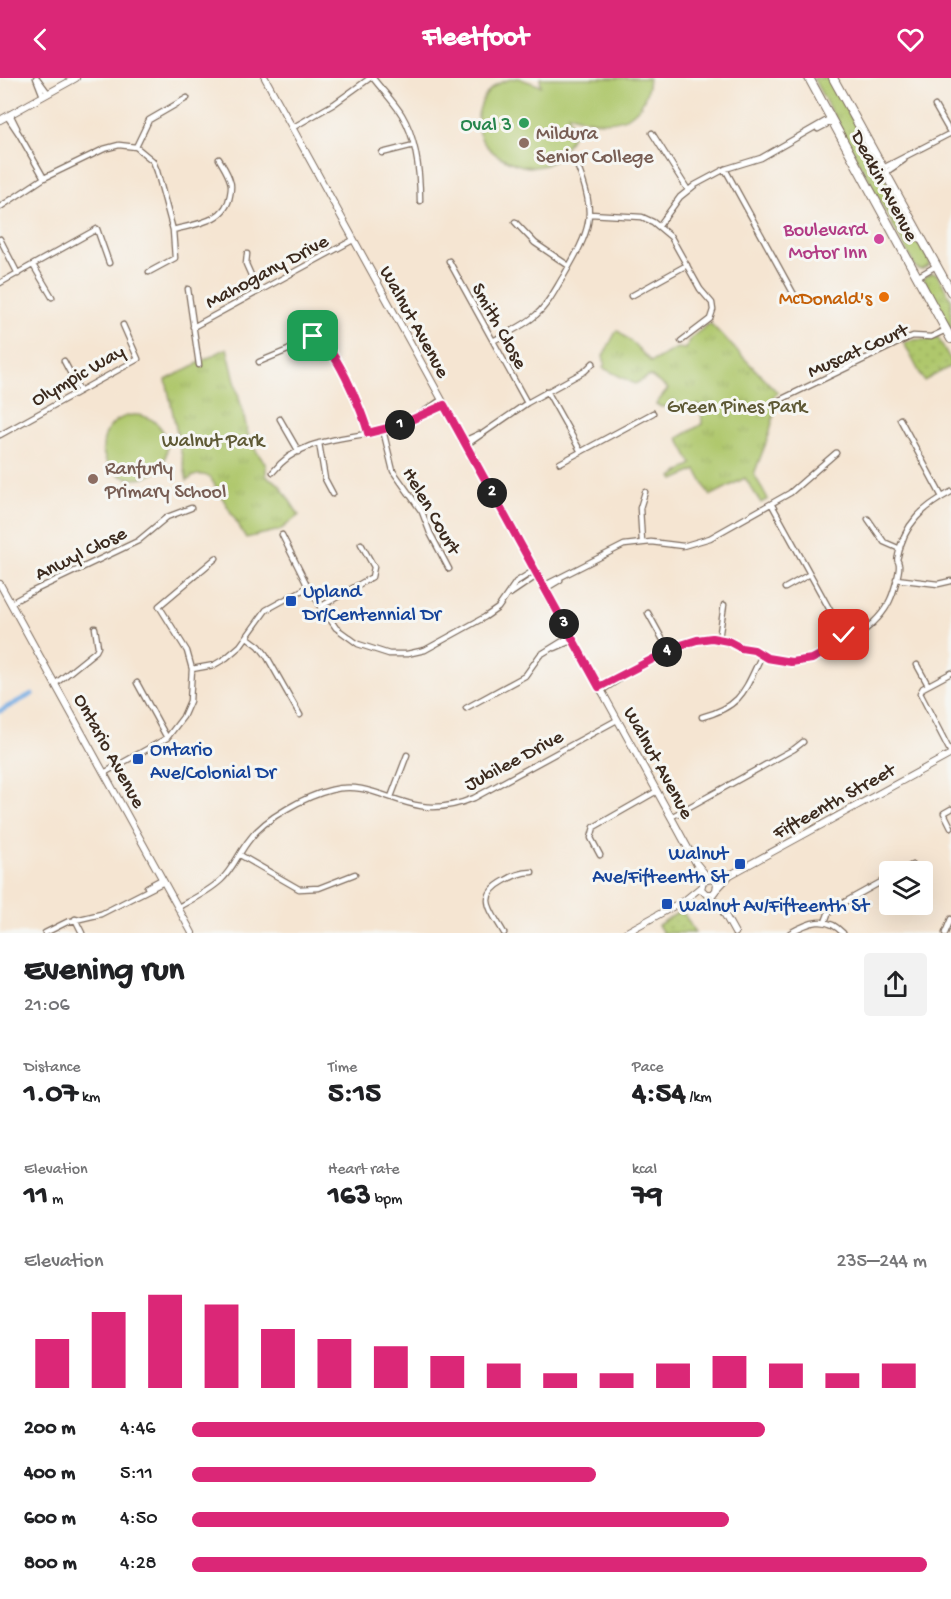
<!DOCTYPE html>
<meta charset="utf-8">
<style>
:root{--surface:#fff;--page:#f2f2f2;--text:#202124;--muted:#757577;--accent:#db2777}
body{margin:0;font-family:"Gochi Hand",sans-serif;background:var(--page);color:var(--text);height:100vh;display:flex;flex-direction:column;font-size:22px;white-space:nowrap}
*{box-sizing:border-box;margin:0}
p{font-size:20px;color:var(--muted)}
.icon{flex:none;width:33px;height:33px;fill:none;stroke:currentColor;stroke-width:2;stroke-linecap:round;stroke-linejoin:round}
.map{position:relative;height:855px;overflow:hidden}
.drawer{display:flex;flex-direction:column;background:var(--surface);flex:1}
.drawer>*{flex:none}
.controls{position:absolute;left:879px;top:783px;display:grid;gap:12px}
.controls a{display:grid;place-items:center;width:54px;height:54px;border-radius:6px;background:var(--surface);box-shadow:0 6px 24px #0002;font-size:30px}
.pin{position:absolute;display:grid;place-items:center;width:51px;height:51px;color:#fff;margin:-26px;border-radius:12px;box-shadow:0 3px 9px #0006}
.km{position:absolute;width:30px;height:30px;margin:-15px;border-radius:50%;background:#222;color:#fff;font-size:16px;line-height:30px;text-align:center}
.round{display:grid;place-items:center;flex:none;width:63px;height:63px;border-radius:6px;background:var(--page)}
.summary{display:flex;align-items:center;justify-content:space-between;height:102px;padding:0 24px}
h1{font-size:33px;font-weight:700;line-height:45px}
.figures{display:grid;grid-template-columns:repeat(3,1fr);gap:9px;height:102px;padding:6px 24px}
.figures div{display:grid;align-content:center}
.figures b{font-size:30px;font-weight:700}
.figures small{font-size:16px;font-weight:400}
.figures p{font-size:16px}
.chart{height:168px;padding:12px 24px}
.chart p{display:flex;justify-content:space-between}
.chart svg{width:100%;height:108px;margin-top:6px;stroke:var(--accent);stroke-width:6}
ul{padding:0 24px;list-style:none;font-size:20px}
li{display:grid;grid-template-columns:96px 72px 1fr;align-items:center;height:45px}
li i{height:15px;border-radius:8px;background:var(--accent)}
header{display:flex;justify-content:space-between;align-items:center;height:78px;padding:0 24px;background:var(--accent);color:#fff;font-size:27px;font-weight:700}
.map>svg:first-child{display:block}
</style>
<header><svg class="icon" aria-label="back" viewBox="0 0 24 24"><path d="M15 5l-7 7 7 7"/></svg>Fleetfoot<svg class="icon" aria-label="heart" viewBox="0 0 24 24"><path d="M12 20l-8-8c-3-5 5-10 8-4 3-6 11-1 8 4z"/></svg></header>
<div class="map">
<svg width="951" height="855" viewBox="0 0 951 855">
<defs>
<pattern id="grass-dots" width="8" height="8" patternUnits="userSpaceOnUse" patternTransform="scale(1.5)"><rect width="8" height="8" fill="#afc76c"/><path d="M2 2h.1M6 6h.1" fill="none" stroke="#97ab5d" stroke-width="1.8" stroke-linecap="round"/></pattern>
<pattern id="park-tufts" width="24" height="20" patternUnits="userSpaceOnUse" patternTransform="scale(1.5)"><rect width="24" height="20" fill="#afc76c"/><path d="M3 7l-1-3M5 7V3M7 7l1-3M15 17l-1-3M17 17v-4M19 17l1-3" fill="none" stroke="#97ab5d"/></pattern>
</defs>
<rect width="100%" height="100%" fill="#f6f6f2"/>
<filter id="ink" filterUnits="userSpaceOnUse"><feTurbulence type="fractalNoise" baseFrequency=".0167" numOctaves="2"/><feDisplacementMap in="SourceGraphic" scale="12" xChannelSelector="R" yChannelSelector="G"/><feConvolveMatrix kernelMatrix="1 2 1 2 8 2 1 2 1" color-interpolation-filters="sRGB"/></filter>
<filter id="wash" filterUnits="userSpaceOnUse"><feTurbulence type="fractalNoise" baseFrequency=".008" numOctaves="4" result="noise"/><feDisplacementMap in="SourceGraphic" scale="24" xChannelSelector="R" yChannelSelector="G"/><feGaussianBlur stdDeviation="1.35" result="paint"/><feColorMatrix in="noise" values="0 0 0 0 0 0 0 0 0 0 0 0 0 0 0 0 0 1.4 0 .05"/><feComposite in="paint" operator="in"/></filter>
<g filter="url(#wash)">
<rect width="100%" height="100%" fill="#f5e5d2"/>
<path fill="url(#grass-dots)" stroke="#757845" stroke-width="1.5" d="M938 259 951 283V288L924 303 904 265C915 258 927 265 938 259Z
M682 832 695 855H663L658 847Z"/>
<path fill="url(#park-tufts)" stroke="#757845" stroke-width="1.5" d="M813 0H830L930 184 929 188 921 192 916 190Z
M932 195 937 196 951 221V253L924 203V199Z
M710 245 778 315 773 319 776 328 769 357 754 396 768 421 761 425 745 400 710 418 696 392 674 402 672 399 692 386 678 360 702 346 701 327 661 329 656 326 668 311 650 298 635 306 603 290 605 285 603 278 617 252 634 266 651 284 677 270 685 271 692 259Z
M227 270 250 364 266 387V398L279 406 299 437 280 452 246 460 210 399C200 395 195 396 187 403L166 302Z"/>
<path fill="#afc76c" stroke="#757845" stroke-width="1.5" d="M518 0 541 8 540 0H649C645 49 605 50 568 36L574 53C569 66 559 82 545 87 533 91 519 88 508 83 482 71 470 53 482 24 489 8 501 2 518 0Z
M103 369a32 32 0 1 1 64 0a32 32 0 1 1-64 0Z"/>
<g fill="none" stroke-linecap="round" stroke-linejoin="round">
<path stroke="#73aae1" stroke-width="5" d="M0 633 32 616"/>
</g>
</g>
<g filter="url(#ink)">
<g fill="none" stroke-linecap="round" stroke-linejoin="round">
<g stroke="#7c6b5d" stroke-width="7">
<path id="minor" d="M36 0 43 18
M37 0 48 15
M373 0C382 12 394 24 402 37 417 62 420 95 420 123
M935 28 951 56
M10 36 17 50
M7 38 19 56 44 100
M292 50 334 26 370 0
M818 51 833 43
M652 55 688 112
M136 69 149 42 187 20
M382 75 414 67
M883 90 951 55
M725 91 797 222
M885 95 904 82
M0 129 44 100 104 71 119 67 136 69 153 83 157 93 173 152 175 180 149 194
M590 136 642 139 653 144 671 159 700 211 712 225 713 232 710 241 681 263
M515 144 535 165 569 188
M659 148 680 119 695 107 725 91 761 80 831 40
M173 152C195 146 226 144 230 117 231 112 232 107 230 103 228 95 223 88 219 81
M0 161 18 196
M247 176 246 186 258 213
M449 183 527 325
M33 187 52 219
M917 199 936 188
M0 205 97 151 109 185
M188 211 199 287
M631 218 687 187
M193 249 353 162
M493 263C507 255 524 248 536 237 548 227 555 212 563 199 590 152 598 139 577 87
M64 283 80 313
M259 284 288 272 309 259 318 258C336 273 362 332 368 355
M547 313 581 374
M780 322 908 260 913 258 931 259 946 252
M428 334 444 327
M280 341 299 374
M900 341 942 419
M383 352 393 393 422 434 430 455 449 491
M0 357 138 281 123 247
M464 363 479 356
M319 365 325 401 333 416
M466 367 527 325 585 293 593 285
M560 385 653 335
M273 394C301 357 353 362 393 350 411 344 426 332 441 322
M772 427 847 563
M868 441 884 464 900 471
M282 457 308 509 336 550 358 566 389 576H407L425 572 485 539 498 530 516 504 535 492
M642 464 640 430 645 414
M896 501 938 506 951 503
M543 508 624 467 651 464 683 468 710 460 790 415 836 375
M785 510 810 496
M545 511 560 502
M510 516 538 497
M11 525 29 515 138 463 167 439 191 430
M320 529 372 499 374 489 361 466
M648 535 669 573
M247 559 259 568 266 577 300 637
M719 561 724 527
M555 570 573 562
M917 587 928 607
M192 591 214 587 226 580 240 568 266 532 308 509
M951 595 923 610 920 615 951 675
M137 605 167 660
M55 606 96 573 98 569 95 550
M599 609 683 566C704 558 721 560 741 569 745 571 750 570 754 572 755 573 761 577 762 577 777 586 799 586 815 579 842 569 878 549 890 522 893 516 900 493 899 487 898 480 896 485 898 478 904 446 923 429 951 414
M601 613 618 602
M466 630 525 598 540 577 571 558
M702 639C743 628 745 611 762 577
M104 695 167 660 183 639 190 623 192 591 187 573 159 528 216 480
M391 719 407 677
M951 731 944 735 951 749
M671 739 794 671 803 664
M240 777 299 811 319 810 355 796
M600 777 591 760 594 749 657 713
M900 794 912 787
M147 809 162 801
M178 829C193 821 208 814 221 802 233 791 239 774 250 761 265 740 306 718 331 712 365 703 389 723 421 728 439 731 457 727 474 720L617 642
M75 841 82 855
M825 844 828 836 834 830 890 799
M45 855 67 844 101 836 164 804
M504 855C492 833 475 819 504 803 513 798 521 794 532 794
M790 855C809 844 826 837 843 855
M945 855 951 841"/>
</g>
<g stroke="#7c6b5d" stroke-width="8">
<path id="tertiary" d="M265 0 671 739 696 785 709 801
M0 42 76 0
M0 506 192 855
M712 801 717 806 716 812 713 816H706L701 811 703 803 729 797
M717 811 730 797 951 676
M708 817 720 828 735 855
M625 855 685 822 701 809"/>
</g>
<g stroke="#7c6b5d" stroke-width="10">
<path id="trunk" d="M809 0 951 261
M833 0 951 214"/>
</g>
<use href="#minor" stroke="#fff" stroke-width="4.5"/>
<use href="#tertiary" stroke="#fff" stroke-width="6"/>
<use href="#trunk" stroke="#fff" stroke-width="8"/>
</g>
</g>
<g fill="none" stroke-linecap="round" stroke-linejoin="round" filter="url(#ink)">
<g stroke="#fff" stroke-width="12">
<path id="route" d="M313 258C332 259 364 337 368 355L400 347 444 327 599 609 678 568 697 562 712 560 728 563 741 570 754 572 767 580 791 584 812 581 847 563 844 557"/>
</g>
<use href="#route" stroke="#db2777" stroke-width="8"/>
</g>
<circle fill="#2e9e5b" stroke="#f6f6f2" stroke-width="2" cx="524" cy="45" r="6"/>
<g fill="#8d6e63" stroke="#f6f6f2" stroke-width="2">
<circle cx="524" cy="65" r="6"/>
<circle cx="93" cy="401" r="6"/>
</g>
<circle fill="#d1479c" stroke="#f6f6f2" stroke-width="2" cx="879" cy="161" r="6"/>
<circle fill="#e8710a" stroke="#f6f6f2" stroke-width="2" cx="884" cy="219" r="6"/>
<g fill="#1a4fb4" stroke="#f6f6f2" stroke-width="2">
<rect x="285" y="517" width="12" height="12" rx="3"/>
<rect x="132" y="675" width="12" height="12" rx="3"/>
<rect x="734" y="780" width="12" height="12" rx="3"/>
<rect x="661" y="820" width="12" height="12" rx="3"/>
</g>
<g text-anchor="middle" stroke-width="6" stroke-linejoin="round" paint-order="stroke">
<g font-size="20" fill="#27864d" stroke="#f6f6f2" text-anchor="end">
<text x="512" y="52">Oval 3</text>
</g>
<g font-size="20" fill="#785e54" stroke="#f6f6f2" text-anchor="start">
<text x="536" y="61">Mildura<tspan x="536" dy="23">Senior College</tspan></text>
<text x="105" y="396">Ranfurly<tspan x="105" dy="23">Primary School</tspan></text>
</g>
<g font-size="20" fill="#3b2a1e" stroke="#f6f6f2">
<text transform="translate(886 107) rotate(62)" y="7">Deakin Avenue</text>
<text transform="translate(266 192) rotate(-28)" y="7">Mahogany Drive</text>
<text transform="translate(416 243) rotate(61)" y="7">Walnut Avenue</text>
<text transform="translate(501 247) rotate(61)" y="7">Smith Close</text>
<text transform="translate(857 271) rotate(-24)" y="7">Muscat Court</text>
<text transform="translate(77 296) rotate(-30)" y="7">Olympic Way</text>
<text transform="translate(433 432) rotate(60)" y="7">Helen Court</text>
<text transform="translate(80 474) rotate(-26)" y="7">Anwyl Close</text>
<text transform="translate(111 672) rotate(61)" y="7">Ontario Avenue</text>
<text transform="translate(513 681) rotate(-28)" y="7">Jubilee Drive</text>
<text transform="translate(660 684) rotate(61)" y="7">Walnut Avenue</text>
<text transform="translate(833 722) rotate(-29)" y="7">Fifteenth Street</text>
</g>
<g font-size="20" fill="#b23c85" stroke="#f6f6f2" text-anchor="end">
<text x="867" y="157">Boulevard<tspan x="867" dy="23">Motor Inn</tspan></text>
</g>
<g font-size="20" fill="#c56008" stroke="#f6f6f2" text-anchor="end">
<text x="872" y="226">McDonald's</text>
</g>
<g font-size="20" fill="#5e5935" stroke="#f6f6f2">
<text x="737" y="334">Green Pines Park</text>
<text x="213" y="368">Walnut Park</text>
</g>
<g font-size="20" fill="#164399" stroke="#f6f6f2" text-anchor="start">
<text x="303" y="519">Upland<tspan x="303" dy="23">Dr/Centennial Dr</tspan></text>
<text x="150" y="677">Ontario<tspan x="150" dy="23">Ave/Colonial Dr</tspan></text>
<text x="728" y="781" text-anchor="end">Walnut<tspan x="728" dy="23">Ave/Fifteenth St</tspan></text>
<text x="679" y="833">Walnut Av/Fifteenth St</text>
</g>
</g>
</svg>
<div class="controls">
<a><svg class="icon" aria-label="layers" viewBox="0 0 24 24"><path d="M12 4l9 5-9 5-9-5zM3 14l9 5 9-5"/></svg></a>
</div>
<div class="pin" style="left:313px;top:258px;background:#1e9e55"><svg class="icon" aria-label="arrive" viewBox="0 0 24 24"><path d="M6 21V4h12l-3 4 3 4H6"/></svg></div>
<div class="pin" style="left:844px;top:557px;background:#d93025"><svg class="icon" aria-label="check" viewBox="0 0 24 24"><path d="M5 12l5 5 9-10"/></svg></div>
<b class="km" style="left:400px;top:347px">1</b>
<b class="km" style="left:492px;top:415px">2</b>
<b class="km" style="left:564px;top:546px">3</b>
<b class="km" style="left:667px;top:574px">4</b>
</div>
<section class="drawer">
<div class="summary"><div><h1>Evening run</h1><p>21:06</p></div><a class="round"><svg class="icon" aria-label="share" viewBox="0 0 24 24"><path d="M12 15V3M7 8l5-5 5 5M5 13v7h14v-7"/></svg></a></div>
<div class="figures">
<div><p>Distance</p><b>1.07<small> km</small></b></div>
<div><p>Time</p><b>5:15</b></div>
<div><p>Pace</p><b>4:54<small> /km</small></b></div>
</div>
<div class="figures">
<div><p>Elevation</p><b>11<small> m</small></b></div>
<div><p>Heart rate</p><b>163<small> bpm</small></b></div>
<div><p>kcal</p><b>79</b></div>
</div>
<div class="chart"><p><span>Elevation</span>235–244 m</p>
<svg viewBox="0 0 160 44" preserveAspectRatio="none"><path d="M5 44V24M15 44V13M25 44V6M35 44V10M45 44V20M55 44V24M65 44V27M75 44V31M85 44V34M95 44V38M105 44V38M115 44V34M125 44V31M135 44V34M145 44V38M155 44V34"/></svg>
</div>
<ul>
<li><b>200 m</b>4:46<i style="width:78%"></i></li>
<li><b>400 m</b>5:11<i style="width:55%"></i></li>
<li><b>600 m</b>4:50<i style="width:73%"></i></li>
<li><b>800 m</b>4:28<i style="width:100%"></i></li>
</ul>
</section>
